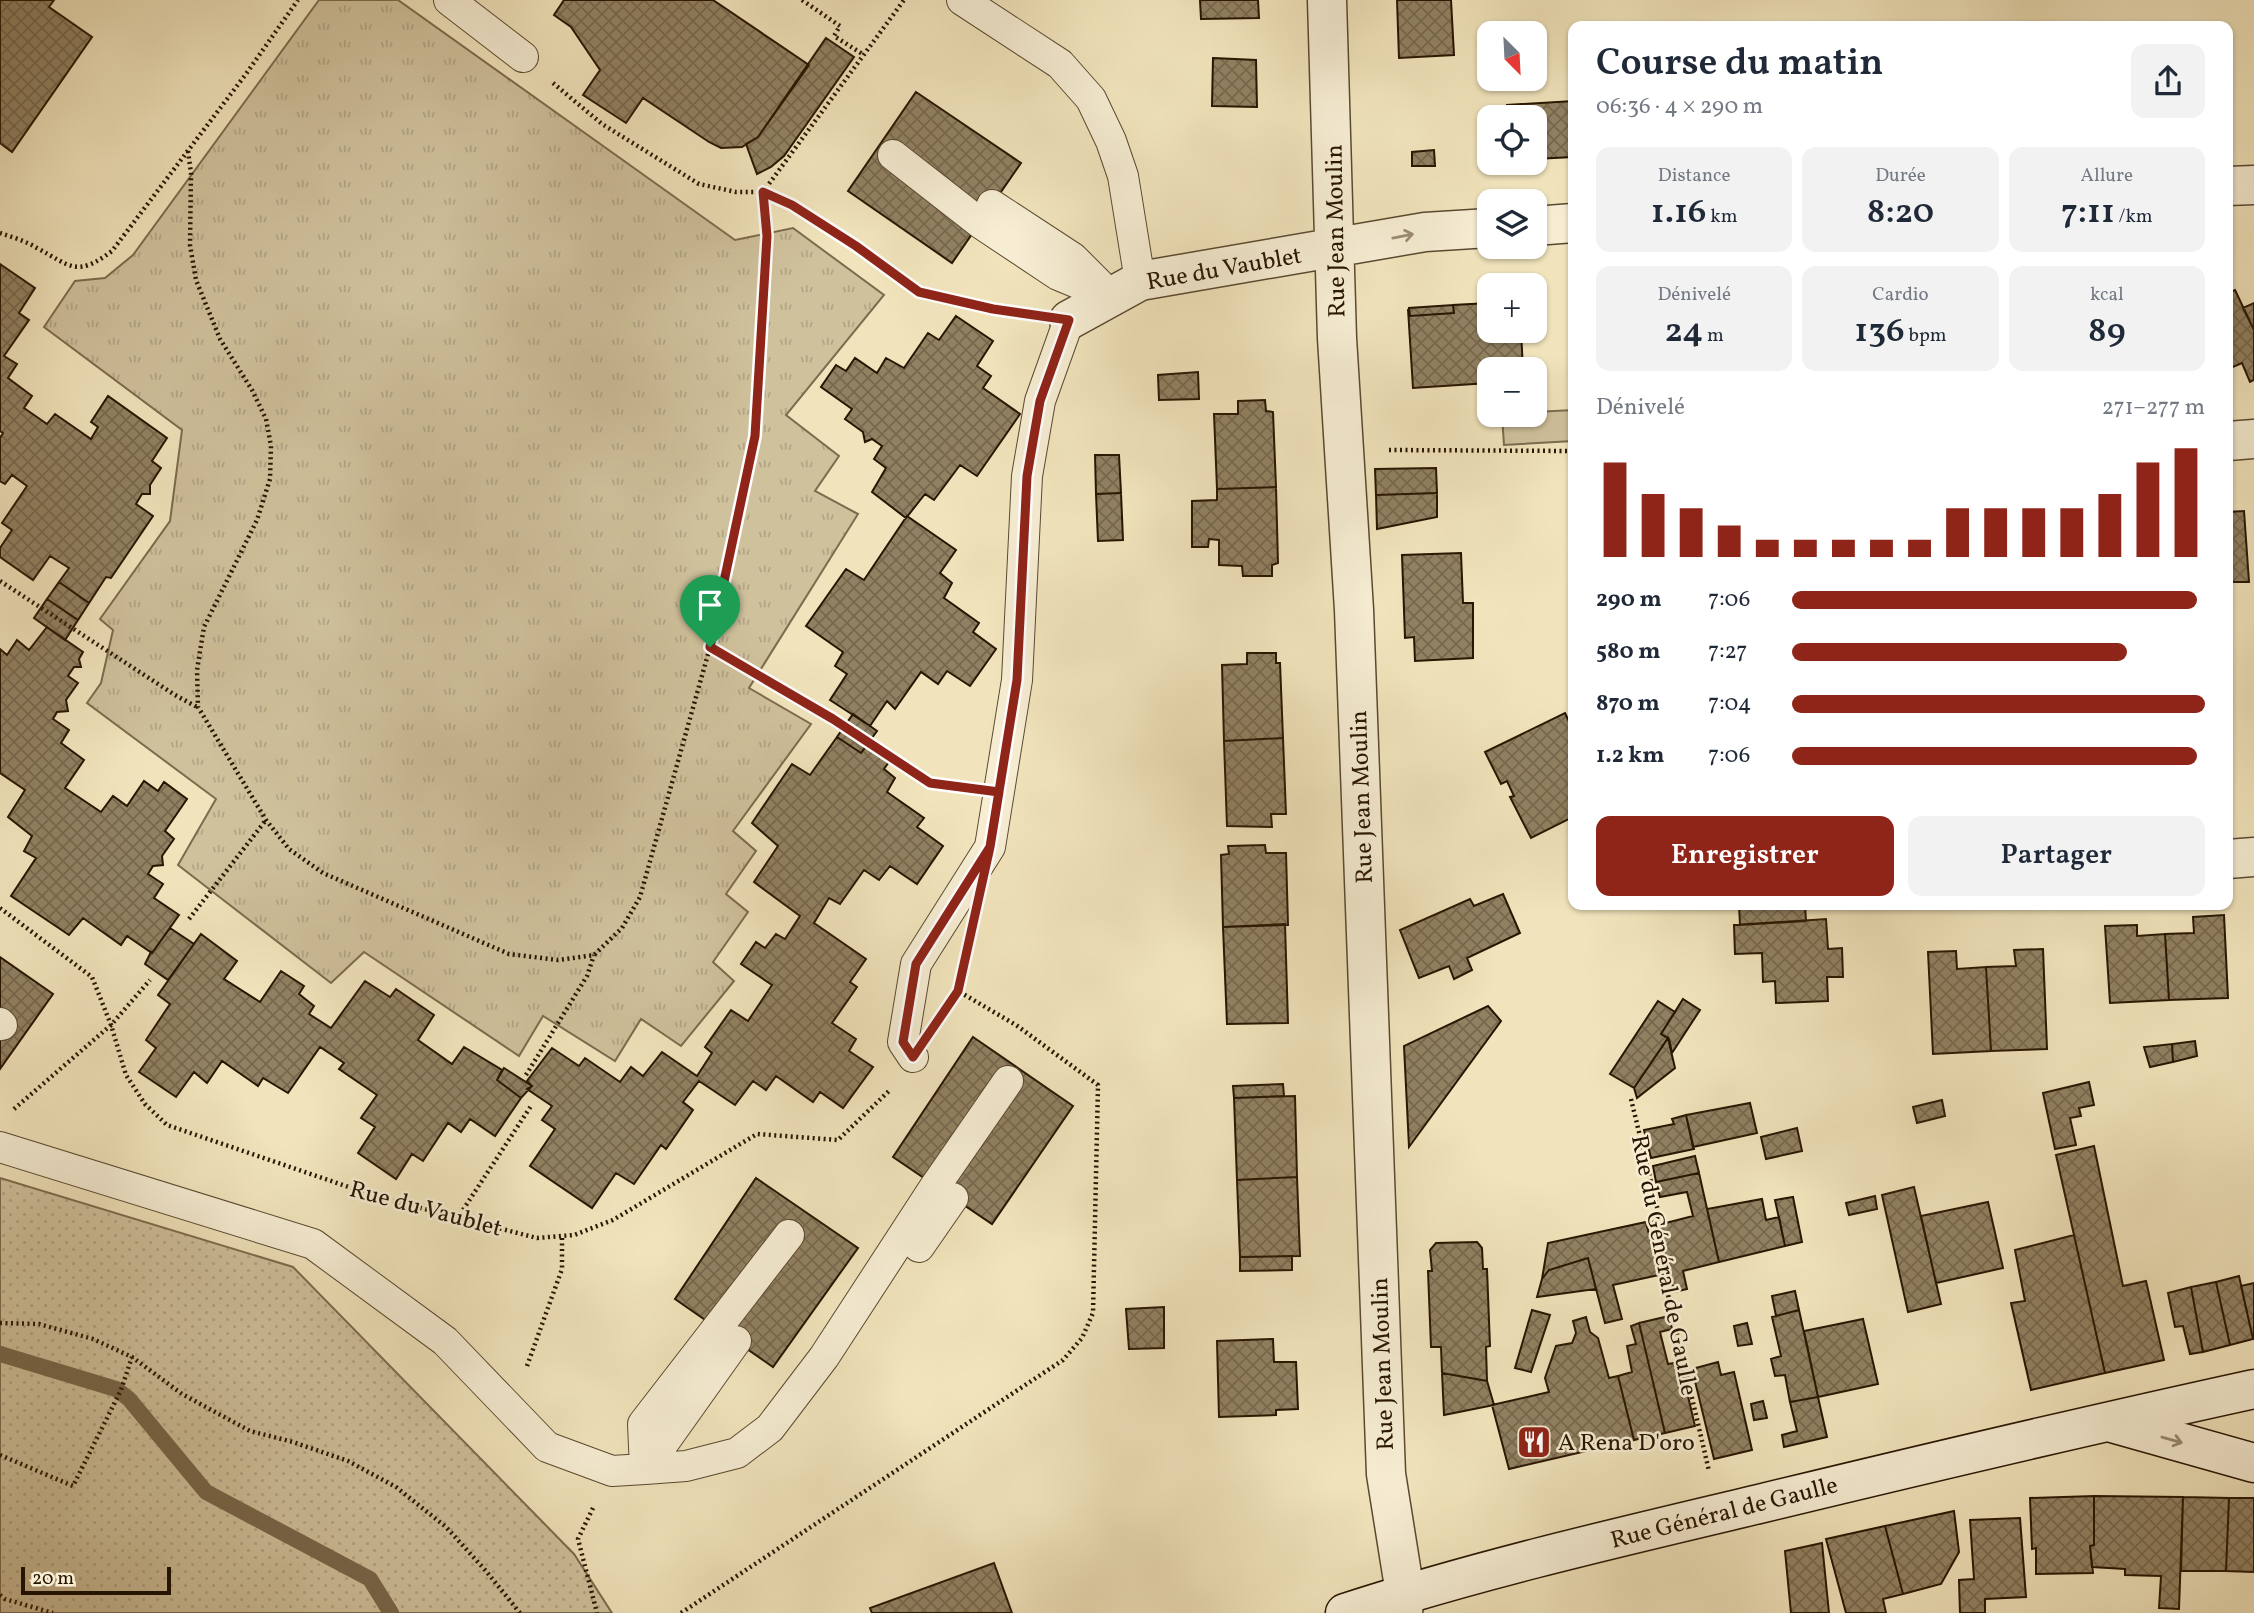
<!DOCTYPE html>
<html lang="fr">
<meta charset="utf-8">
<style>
:root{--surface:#fff;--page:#f2f2f3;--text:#1f2937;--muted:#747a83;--accent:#8f2418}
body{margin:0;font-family:Vollkorn,serif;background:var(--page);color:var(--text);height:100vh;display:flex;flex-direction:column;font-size:26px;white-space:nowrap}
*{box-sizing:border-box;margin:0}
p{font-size:23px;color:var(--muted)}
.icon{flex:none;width:38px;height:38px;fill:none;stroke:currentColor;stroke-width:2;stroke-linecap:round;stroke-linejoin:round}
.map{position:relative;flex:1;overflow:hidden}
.details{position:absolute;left:1568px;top:21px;width:665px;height:889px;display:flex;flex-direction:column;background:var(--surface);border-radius:14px;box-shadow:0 2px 5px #0004}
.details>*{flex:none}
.needle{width:46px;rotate:156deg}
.tools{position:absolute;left:1477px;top:21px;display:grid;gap:14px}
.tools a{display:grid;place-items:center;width:70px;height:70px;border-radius:14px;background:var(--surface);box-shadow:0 2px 5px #0004;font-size:35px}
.scale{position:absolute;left:21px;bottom:18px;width:150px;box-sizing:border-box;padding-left:7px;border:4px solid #281501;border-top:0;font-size:19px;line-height:24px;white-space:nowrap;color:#281501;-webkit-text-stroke:5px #f6edd3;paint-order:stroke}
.pin{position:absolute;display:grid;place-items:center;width:60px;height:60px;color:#fff;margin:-72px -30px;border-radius:50% 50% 50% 0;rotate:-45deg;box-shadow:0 0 7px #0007}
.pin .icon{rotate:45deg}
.round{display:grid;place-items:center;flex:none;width:74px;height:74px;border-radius:14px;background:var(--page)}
.head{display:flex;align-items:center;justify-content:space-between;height:119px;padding:0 28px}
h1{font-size:38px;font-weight:600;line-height:52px}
.metrics{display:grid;grid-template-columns:repeat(3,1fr);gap:10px;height:119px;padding:7px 28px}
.metrics div{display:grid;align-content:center;border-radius:14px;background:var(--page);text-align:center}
.metrics b{font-size:35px;font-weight:600}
.metrics small{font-size:19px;font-weight:400}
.metrics p{font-size:19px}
.chart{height:196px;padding:14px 28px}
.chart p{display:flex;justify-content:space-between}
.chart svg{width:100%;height:126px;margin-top:7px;stroke:var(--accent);stroke-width:6}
.cta{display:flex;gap:14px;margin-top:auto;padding:14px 28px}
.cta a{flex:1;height:80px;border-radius:14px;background:var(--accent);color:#fff;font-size:28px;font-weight:600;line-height:80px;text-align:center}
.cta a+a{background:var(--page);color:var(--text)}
ul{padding:0 28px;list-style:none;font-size:23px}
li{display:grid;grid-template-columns:112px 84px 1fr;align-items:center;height:52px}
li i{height:18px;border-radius:9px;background:var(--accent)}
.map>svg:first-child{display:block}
</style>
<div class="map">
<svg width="2254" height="1613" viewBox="0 0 2254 1613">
<defs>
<pattern id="grass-tufts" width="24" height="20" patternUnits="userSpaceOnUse" patternTransform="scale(1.75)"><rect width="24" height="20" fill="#cfc19c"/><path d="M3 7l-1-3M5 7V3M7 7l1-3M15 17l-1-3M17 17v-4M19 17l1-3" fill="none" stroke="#b2a585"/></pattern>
<pattern id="park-dots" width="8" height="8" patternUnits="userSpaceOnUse" patternTransform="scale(1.75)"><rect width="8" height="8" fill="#cfc19c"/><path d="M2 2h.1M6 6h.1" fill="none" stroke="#b2a585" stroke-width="1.8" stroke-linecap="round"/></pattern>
<pattern id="building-cross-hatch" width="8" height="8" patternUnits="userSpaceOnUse" patternTransform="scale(1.75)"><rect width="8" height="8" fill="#918162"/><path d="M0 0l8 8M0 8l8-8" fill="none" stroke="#76684e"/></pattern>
</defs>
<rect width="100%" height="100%" fill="#f1e4bc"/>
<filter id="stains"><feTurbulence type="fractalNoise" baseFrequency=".00286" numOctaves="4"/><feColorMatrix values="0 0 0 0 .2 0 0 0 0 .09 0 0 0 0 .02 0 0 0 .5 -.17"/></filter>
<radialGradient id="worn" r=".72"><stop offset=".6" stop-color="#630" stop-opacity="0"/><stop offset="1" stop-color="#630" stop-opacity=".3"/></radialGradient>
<path fill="url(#grass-tufts)" stroke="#7c6b4e" stroke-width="2" d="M319 0H398L735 240 793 228 884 295 786 415 839 456 815 491 858 514 749 688 811 724 733 831 756 851 726 894 748 912 713 962 734 981 681 1046 641 1019 615 1061 543 1016 519 1056 364 952 331 983 178 865 216 799 87 703 101 683 113 630 100 619 170 521 182 430 44 327 75 281 105 278 133 255Z"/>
<path fill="url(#park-dots)" stroke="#7c6b4e" stroke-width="2" d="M0 1178 293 1267 574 1554 612 1613H0Z"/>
<path fill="#cfc19c" stroke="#7c6b4e" stroke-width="2" d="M1573 410V441L1504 445 1502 415H1535V412Z"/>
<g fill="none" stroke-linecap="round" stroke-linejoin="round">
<path stroke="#78674b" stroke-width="16" d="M0 1354 116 1389 129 1399 206 1492 370 1579 391 1613"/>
</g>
<path fill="url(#building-cross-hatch)" stroke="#281501" stroke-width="2" d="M0 0H54L49 7 92 37 12 152 0 143Z
M564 0H713L809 65 758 137 742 147 721 148 709 142 643 98 626 123 583 95 600 70 571 27 554 15Z
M1200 0H1258L1259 18 1201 19Z
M1397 0H1451L1454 55 1399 58Z
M826 38 854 57 784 156 771 167 757 174 746 144 758 137Z
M1213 58 1256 60 1257 107 1212 106Z
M916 92 1021 163 952 263 848 191Z
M1573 101V157L1535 159V117H1508L1507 105Z
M1434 150 1435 166H1412V152Z
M0 264 35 288 19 313 29 320 4 356 17 364 8 378 32 396 24 408 47 424 55 414 91 439 98 427 91 422 108 396 167 438 152 461 161 468 150 485V494H142L136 504 153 516 111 578 106 577 89 603 59 582 69 568 50 556 33 580 0 557V548L12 530 2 523 27 486 12 475 5 484 0 481V438L3 433 0 431Z
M2235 290 2254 330V380L2250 382 2242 363 2228 369V293Z
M1489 303V331H1521L1523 369H1489V383L1413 388 1408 309 1410 316 1454 313 1453 305Z
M2254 303V330L2243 308Z
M1453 305 1454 313 1410 316 1409 308Z
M956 316 993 341 977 366 991 376 983 388 1020 414 977 476 960 465 934 500 925 494 906 518 872 492 886 468 874 459 882 446 872 439 865 442 863 432 845 419 852 409 821 387 836 365 846 371 855 358 877 373 886 358 904 368 928 333 939 340Z
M1198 372 1199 399 1159 400 1158 375Z
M1265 400 1266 411 1273 412 1276 487 1217 489 1214 414H1238V401Z
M1095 455H1119L1121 493 1096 494Z
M1436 468 1437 493 1376 495 1375 469Z
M1276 487 1278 563 1272 565V576H1243L1242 566 1219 565V540L1209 539 1208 547H1192V501L1217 500V489Z
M1121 493 1123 540 1098 541 1096 494Z
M1437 493V517L1377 529 1376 495Z
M2244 511 2249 582H2228V512Z
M907 516 956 550 940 573 952 583 944 598 979 623 973 632 996 649 970 686 947 671 938 684 921 672 895 709 887 701 870 726 830 700 847 674 835 666 843 652 806 626 846 569 864 580Z
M1461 553 1463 603H1473V658L1415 661 1414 637 1405 638 1402 555Z
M59 582 89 603 78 620 47 599Z
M47 599 78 620 65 640 34 618Z
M47 627 83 652 79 659 81 667H74L68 676 78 683 66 700 68 711 57 712 53 719 69 730 61 743 84 760 65 788 101 812 113 796 127 806 144 781 158 791 164 782 187 799 165 831 174 839 162 856 163 865 153 866 148 874 163 884 154 898 179 915 152 953 127 936 121 945 83 918 69 935 11 896 36 858 24 851 32 836 8 817 25 790 0 773V649L7 655 17 640 29 650Z
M1247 653H1276V663H1280L1283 738 1224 741 1222 665 1247 664Z
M1565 713 1573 730V817L1531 838 1510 797 1514 796 1507 781 1501 784 1485 752Z
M853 714 877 731 861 753 837 737Z
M837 737 861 753 869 743 891 759 884 769 895 778 887 792 924 818 917 827 943 846 917 884 890 866 879 880 864 870 840 904 829 898 814 923 866 959 850 982 857 987 832 1023 856 1039 849 1051 873 1067 843 1108 820 1092 813 1102 776 1076 766 1090 753 1081 735 1105 699 1081 683 1102 693 1110 666 1149 661 1145 634 1184 616 1173 592 1208 530 1166 555 1129 542 1120 552 1106 527 1089 532 1086 527 1081 552 1048 579 1066 585 1058 620 1082 631 1067 643 1076 662 1052 697 1076 712 1053 705 1047 731 1010 748 1021 772 985 741 964 756 942 765 948 776 934 785 939 800 916 754 882 778 846 752 823 792 764 810 775Z
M1283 738 1286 814H1271L1272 827 1227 826 1224 741Z
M1265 845 1266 853H1286L1288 925 1223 927 1221 855 1229 854 1228 846Z
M1503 894 1520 933 1467 958 1472 970 1454 979 1449 966 1419 978 1400 930 1470 899 1474 906Z
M1739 905H1805L1806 921 1740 925Z
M2224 915 2228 998 2169 1000 2165 934 2194 933 2193 917Z
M1826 919 1828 949 1842 948 1843 977H1827L1828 1001 1776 1003 1775 981 1763 982 1762 953 1735 954 1734 925Z
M1285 924 1288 1023 1227 1024 1223 927Z
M2137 925V936L2165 934 2169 1000 2110 1003 2105 926Z
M170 928 194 944 168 980 145 964 151 952 152 953Z
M201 934 237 961 224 979 260 1002 281 971 304 986 299 994 314 1006 309 1014 331 1028 365 981 390 997 396 989 434 1015 418 1040 452 1064 464 1047 502 1070 497 1080 521 1098 495 1136 470 1119 461 1132 448 1123 423 1161 412 1154 396 1179 358 1153 375 1127 361 1118 377 1095 339 1069 344 1063 320 1047 288 1093 263 1078 258 1086 222 1061 207 1083 194 1072 176 1097 139 1072 156 1048 146 1040 170 1004 158 995Z
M2043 949 2047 1049 1991 1051 1986 967 2016 966 2014 950Z
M1956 951 1957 969 1986 967 1991 1051 1933 1054 1928 952Z
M0 957 53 994 0 1069Z
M1683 999 1700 1010 1672 1053 1669 1039 1661 1034Z
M1658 1001 1675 1012 1661 1034 1668 1038 1634 1088 1610 1074Z
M1488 1006 1501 1021 1409 1147 1404 1046Z
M973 1037 1073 1106 992 1224 893 1157Z
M1668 1038 1675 1068 1637 1098 1634 1088Z
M2195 1041 2197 1056 2173 1062 2172 1044Z
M2172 1044 2173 1062 2150 1067 2144 1047Z
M504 1068 532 1086 521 1098 497 1080Z
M2089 1082 2094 1105 2079 1108 2081 1116 2070 1118 2076 1145 2055 1149 2043 1093Z
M1283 1084 1284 1096 1234 1098 1233 1086Z
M1295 1096 1297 1177 1237 1180 1234 1098Z
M1942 1100 1945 1116 1917 1123 1913 1107Z
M1750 1103 1757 1133 1693 1147 1686 1115Z
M1686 1115 1694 1149 1651 1158 1644 1130 1674 1124 1672 1119Z
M1797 1128 1802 1151 1766 1159 1761 1137Z
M2094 1146 2123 1286 2146 1281 2164 1360 2105 1373 2056 1155Z
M1695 1156 1699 1173 1656 1182 1653 1166Z
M1699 1173 1719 1262 1683 1271 1687 1289 1674 1292 1658 1225 1693 1216 1687 1192 1660 1197 1656 1182Z
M1297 1177 1300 1256 1240 1257 1237 1180Z
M756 1178 858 1248 773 1367 675 1299Z
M1914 1187 1941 1304 1908 1312 1882 1195Z
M1875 1196 1877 1209 1849 1215 1846 1203Z
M1793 1197 1802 1242 1785 1246 1775 1200Z
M1762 1199 1766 1220 1779 1217 1785 1246 1719 1262 1707 1209Z
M1988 1202 2003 1268 1936 1283 1921 1216Z
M1646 1222 1659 1275 1613 1285 1622 1319 1605 1323 1588 1258 1549 1270 1542 1279 1548 1243Z
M2074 1235 2105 1373 2031 1390 2011 1303 2025 1301 2015 1250Z
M1477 1242 1482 1248 1483 1269H1487L1490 1346 1486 1347 1487 1381 1442 1373 1441 1347H1431L1428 1271H1432L1430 1250 1436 1243Z
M1292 1256V1270L1240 1271V1257Z
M1588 1258 1596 1289 1537 1297 1542 1279 1549 1270Z
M2239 1276 2253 1339 2230 1345 2216 1282Z
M2216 1282 2230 1345 2203 1352 2191 1287Z
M2254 1283V1339H2253L2241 1286Z
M2191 1287 2203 1352 2190 1354 2183 1326 2175 1327 2168 1293Z
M1795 1291 1799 1310 1776 1316 1772 1296Z
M1164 1307V1348L1129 1349 1126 1309Z
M1532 1310 1550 1315 1531 1372 1515 1368Z
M1799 1310 1818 1397 1790 1402 1785 1375 1775 1376 1771 1359 1781 1356 1772 1317Z
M1669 1316 1672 1329 1660 1332 1668 1364 1680 1362 1695 1426 1665 1433 1639 1323Z
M1586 1317 1590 1332 1598 1338 1609 1378 1618 1376 1634 1440 1509 1469 1492 1405 1549 1392 1545 1378 1556 1346 1572 1343 1576 1333 1573 1321Z
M1863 1319 1878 1384 1818 1397 1804 1331Z
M1639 1323 1665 1433 1634 1440 1618 1376 1632 1372 1627 1346 1636 1344 1631 1326Z
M1747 1323 1752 1344 1738 1346 1734 1326Z
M1273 1339 1274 1362H1296L1298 1409 1276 1410V1415L1219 1417 1217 1341Z
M1718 1362 1721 1375 1734 1372 1752 1450 1714 1459 1692 1369Z
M1442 1373 1487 1381 1494 1405 1444 1415Z
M1818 1397 1827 1437 1784 1447 1782 1435 1797 1431 1790 1402Z
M1763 1401 1767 1418 1754 1420 1751 1404Z
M2094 1496 2183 1497 2179 1609 2159 1608 2161 1576 2125 1575V1569L2092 1567 2090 1546 2094 1545Z
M2094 1496V1545L2090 1546 2093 1573 2036 1574V1548L2032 1549 2030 1498Z
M2183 1497 2229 1498 2226 1571H2181Z
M2229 1498H2254V1572L2226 1571Z
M1954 1511 1959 1552 1941 1584 1903 1594 1885 1526Z
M2020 1518 2026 1597 1985 1599V1613H1960L1959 1580 1974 1579 1970 1520Z
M1885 1526 1903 1594 1883 1599 1886 1613H1846L1826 1539Z
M1822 1543 1829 1613H1791L1785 1551Z
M994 1563 1012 1613H872L870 1608Z"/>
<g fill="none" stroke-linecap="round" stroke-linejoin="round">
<g stroke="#5a4930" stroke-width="32">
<path id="lane" d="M449 0 523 57
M962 0 1060 64 1091 99 1111 141 1123 176 1140 281
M893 155 980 223 1058 275 1111 297
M992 205 1073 258 1104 289
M0 1023 2 1025
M913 1057 903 1042 916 964 990 847 1017 680 1027 476 1040 401 1069 320
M0 1147 313 1244 445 1341 547 1447 612 1471 645 1469 686 1466 737 1453 770 1428 824 1357 936 1185 1008 1081
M919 1247 953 1198
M645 1469 643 1424 789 1235
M645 1469 736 1341"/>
</g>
<g stroke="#5a4930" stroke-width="41">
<path id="street" d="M1327 0 1337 338 1354 610 1386 1474 1405 1593 1403 1613
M2228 186 2254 185
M1535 226 1573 223
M1069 320 1140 281 1425 232 1489 228
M2228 441 2254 439
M2228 859 2254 857"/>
</g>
<g stroke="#281501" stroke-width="41">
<path id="secondary" d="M2112 1423 2254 1463
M1345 1613C1481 1569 1620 1537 1759 1504 1924 1464 2089 1425 2254 1389"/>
</g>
<path stroke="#281501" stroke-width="4.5" stroke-dasharray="2 3.5" stroke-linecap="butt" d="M802 0 840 26 834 36 864 55
M553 83 602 124 699 184 736 192H763L904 0
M188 151 191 173 190 245 196 280 220 339 252 390 266 419 271 446 270 479 257 520 204 627 197 670 198 707 266 820 289 849 323 873 509 954 558 960 594 955 622 928 640 897 710 647 755 436 767 236 763 192 791 205 856 246 919 292 993 309 1027 314
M0 233C12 237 26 241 37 248 71 266 76 278 112 251L246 74 298 0
M1389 450 1573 451
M0 581 175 695 197 707
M710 647 833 719 930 783 957 787
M0 908 92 977 111 1025 126 1075 145 1104 167 1125 378 1197 537 1238 574 1235 613 1220 757 1134 838 1140 891 1089
M189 919 266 820
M955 995 962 974
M526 1075 587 976 594 955
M1631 1099 1659 1215 1652 1226 1709 1471
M14 1109 111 1025 150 980
M457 1219 531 1106
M0 1323 39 1324 93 1339 132 1357 182 1394 250 1431 293 1442 348 1461 396 1487 446 1527 486 1571 520 1613
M527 1366 562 1269V1236
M0 1455 73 1486 121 1390 132 1357
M593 1508 578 1539 597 1613
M0 1595 5 1599 53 1613
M681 1613 1063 1360 1082 1338 1093 1313 1098 1085 1016 1025 958 991"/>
<use href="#lane" stroke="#f6edd3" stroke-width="30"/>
<use href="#street" stroke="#f6edd3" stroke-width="38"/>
<use href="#secondary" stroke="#f6edd3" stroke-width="38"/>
</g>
<defs><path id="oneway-shaft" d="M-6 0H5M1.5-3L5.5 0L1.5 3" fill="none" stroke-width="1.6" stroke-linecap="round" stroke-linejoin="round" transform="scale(1.75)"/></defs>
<g stroke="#998c74">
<use href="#oneway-shaft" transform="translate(1403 236) rotate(-11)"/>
<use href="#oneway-shaft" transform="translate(2172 1440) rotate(16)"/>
</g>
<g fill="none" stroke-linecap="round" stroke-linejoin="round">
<g stroke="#fff" stroke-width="14">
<path id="route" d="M710 647 833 719 930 783 999 792 990 847 958 991 913 1057 903 1042 916 964 990 847 1017 680 1027 476 1040 401 1069 320 993 309 919 292 856 246 792 205 763 192 767 236 755 436 710 647"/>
</g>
<use href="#route" stroke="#8f2418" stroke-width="9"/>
</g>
<defs>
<g id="restaurant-square" transform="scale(1.75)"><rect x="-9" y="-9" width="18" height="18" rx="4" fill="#8f2418" stroke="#f6edd3"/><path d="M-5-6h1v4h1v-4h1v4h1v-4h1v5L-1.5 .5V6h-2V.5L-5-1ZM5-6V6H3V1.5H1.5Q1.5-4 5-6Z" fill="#fff"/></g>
</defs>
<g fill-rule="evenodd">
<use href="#restaurant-square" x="1534" y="1442"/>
</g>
<g text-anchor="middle" stroke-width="5" stroke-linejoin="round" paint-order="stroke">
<g font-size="24" fill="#281501" stroke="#f6edd3">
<text transform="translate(1335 231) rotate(-91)" y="8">Rue Jean Moulin</text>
<text transform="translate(1224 268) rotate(-10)" y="8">Rue du Vaublet</text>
<text transform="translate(1361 797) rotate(-92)" y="8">Rue Jean Moulin</text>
<text transform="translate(426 1208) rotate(15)" y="8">Rue du Vaublet</text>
<text transform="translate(1665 1265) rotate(79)" y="8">Rue du Général de Gaulle</text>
<text transform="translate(1382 1364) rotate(-92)" y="8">Rue Jean Moulin</text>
<text transform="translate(1724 1512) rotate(-14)" y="8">Rue Général de Gaulle</text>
</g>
<g font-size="24" fill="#281501" stroke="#f6edd3" text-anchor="start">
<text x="1558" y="1450">A Rena D'oro</text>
</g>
</g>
<rect width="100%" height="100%" filter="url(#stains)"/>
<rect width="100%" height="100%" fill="url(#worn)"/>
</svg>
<div class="tools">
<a><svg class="needle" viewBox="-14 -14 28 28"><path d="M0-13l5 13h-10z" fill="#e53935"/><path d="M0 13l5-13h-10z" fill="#747a83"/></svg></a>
<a><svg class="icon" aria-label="locate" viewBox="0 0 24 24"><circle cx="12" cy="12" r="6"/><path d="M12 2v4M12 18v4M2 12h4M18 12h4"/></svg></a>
<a><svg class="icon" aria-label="layers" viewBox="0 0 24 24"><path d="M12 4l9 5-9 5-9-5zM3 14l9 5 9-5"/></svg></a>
<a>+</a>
<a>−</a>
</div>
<div class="scale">20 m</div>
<div class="pin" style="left:710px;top:647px;background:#1e9e55"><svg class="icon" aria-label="arrive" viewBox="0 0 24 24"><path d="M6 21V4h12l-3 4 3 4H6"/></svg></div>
<section class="details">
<div class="head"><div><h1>Course du matin</h1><p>06:36 · 4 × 290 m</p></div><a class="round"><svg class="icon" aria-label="share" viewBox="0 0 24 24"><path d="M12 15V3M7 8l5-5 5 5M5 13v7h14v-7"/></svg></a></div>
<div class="metrics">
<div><p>Distance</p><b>1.16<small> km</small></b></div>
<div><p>Durée</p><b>8:20</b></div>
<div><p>Allure</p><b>7:11<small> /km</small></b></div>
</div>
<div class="metrics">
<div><p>Dénivelé</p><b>24<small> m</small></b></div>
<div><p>Cardio</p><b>136<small> bpm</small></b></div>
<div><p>kcal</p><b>89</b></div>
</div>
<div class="chart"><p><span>Dénivelé</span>271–277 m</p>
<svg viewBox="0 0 160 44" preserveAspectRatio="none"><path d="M5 44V11M15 44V22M25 44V27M35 44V33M45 44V38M55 44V38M65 44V38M75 44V38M85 44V38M95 44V27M105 44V27M115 44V27M125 44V27M135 44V22M145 44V11M155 44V6"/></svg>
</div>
<ul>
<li><b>290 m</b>7:06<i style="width:98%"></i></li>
<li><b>580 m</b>7:27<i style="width:81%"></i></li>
<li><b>870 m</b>7:04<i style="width:100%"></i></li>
<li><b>1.2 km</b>7:06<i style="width:98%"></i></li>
</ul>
<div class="cta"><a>Enregistrer</a><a>Partager</a></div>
</section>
</div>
